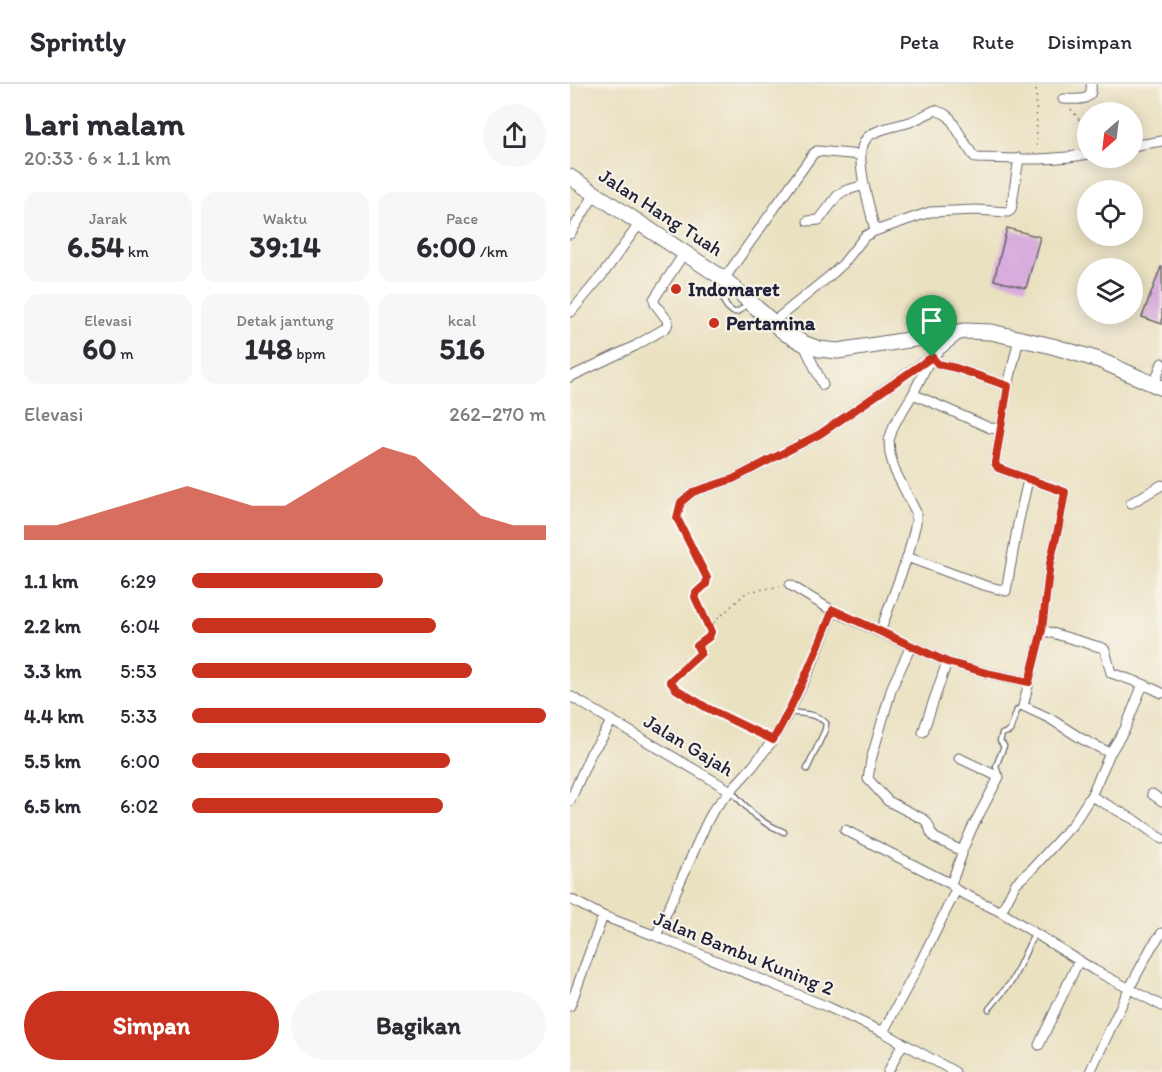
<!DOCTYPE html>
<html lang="id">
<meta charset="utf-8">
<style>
:root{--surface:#fff;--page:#f7f7f7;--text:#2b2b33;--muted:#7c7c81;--line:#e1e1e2;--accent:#c8321e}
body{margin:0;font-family:Itim,sans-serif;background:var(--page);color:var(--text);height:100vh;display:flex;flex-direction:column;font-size:22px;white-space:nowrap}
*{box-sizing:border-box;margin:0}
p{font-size:20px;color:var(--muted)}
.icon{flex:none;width:33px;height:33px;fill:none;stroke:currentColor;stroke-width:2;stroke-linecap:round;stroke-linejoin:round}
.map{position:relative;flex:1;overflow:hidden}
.side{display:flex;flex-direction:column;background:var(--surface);width:570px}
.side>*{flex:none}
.needle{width:39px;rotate:208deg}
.buttons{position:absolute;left:507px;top:18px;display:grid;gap:12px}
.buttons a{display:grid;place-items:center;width:66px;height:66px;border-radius:50%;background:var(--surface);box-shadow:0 3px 15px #0003;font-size:30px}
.pin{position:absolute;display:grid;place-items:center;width:51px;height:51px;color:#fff;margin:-62px -26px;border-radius:50% 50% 50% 0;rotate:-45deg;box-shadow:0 0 6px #0007}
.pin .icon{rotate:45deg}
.round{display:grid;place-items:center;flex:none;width:63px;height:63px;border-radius:32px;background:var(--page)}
.summary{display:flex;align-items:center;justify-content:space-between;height:102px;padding:0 24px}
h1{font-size:33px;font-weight:700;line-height:45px}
.stats{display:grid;grid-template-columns:repeat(3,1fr);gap:9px;height:102px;padding:6px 24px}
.stats div{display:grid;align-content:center;border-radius:15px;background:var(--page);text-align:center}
.stats b{font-size:30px;font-weight:700}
.stats small{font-size:16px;font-weight:400}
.stats p{font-size:16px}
.chart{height:168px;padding:12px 24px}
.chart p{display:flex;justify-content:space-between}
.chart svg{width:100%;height:108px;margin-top:6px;fill:var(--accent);opacity:.7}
.cta{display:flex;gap:12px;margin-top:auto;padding:12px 24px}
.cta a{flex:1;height:69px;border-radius:36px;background:var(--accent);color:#fff;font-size:24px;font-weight:700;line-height:69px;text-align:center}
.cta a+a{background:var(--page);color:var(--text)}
ul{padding:0 24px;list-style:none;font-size:20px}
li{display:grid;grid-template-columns:96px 72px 1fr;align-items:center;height:45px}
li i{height:15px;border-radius:8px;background:var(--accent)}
header{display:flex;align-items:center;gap:36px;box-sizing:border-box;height:84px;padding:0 30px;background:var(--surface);border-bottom:2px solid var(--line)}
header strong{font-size:28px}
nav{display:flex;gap:33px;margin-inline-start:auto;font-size:21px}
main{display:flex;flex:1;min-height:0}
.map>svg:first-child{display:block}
</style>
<header>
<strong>Sprintly</strong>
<nav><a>Peta</a><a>Rute</a><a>Disimpan</a></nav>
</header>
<main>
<section class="side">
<div class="summary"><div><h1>Lari malam</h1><p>20:33 · 6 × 1.1 km</p></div><a class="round"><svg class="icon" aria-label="share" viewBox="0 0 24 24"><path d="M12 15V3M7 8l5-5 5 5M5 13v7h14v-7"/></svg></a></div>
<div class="stats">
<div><p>Jarak</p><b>6.54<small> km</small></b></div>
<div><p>Waktu</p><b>39:14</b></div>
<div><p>Pace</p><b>6:00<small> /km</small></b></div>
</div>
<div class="stats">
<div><p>Elevasi</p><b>60<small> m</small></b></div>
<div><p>Detak jantung</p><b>148<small> bpm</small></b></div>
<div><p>kcal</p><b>516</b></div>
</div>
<div class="chart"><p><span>Elevasi</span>262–270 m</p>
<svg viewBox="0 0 160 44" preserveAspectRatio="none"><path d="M0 44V38L10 38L20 34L30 30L40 26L50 22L60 26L70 30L80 30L90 22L100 14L110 6L120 10L130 22L140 34L150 38L160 38V44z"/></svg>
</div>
<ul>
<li><b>1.1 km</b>6:29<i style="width:54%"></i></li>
<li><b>2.2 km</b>6:04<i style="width:69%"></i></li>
<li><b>3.3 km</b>5:53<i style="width:79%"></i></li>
<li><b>4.4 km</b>5:33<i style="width:100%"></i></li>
<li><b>5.5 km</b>6:00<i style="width:73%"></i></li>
<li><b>6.5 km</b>6:02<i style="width:71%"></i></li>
</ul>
<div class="cta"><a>Simpan</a><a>Bagikan</a></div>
</section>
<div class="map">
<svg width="592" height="988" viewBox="0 0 592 988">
<rect width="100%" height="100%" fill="#f7f3e8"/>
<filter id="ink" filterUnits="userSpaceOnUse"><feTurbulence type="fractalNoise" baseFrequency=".0167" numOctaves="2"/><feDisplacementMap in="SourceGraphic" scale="12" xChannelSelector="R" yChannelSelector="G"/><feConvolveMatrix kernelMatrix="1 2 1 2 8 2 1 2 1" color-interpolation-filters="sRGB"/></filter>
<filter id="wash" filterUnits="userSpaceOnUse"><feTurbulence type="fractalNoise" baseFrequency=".008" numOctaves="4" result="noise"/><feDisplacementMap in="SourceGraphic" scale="24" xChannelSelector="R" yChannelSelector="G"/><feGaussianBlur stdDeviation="1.35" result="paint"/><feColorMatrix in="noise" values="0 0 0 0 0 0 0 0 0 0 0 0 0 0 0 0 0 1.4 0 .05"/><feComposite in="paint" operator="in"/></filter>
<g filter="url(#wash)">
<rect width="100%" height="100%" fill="#eae1c1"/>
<g id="blocks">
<path fill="#d8addd" d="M437 144 470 153 456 204 424 196Z
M591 183H592V240L572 233Z"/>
</g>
</g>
<g filter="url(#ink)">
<use href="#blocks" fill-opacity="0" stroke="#68656a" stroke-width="1.5"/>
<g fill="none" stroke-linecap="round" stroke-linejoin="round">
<g stroke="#68656a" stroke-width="7">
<path id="lane" d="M162 205 154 218 157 223 163 228H167L178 220
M219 628C231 630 247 629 256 639L255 646 237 685
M429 692 426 682 434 662 430 657 432 650 440 647 447 626 453 622
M161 707 184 731 197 740 214 748
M419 925 442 897 465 848"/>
</g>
<g stroke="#68656a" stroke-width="11">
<path id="street" d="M493 15C506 15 524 19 521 0
M562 62 592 57
M294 101 305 147
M238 137 249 136 268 111 274 107 294 101C292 86 287 68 296 55 303 45 328 42 340 38 348 35 357 30 365 26L375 30 380 34 402 70 406 74C443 75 482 77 518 70
M0 150 25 110
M154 195 243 70 247 67 291 71
M1 228 33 190 70 139
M203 238 261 191 273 180 295 152 305 147 360 128 406 126 438 128 441 126 449 74
M449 254 438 302 425 379 428 384 495 408 489 441 480 479 472 546 453 622 479 634 512 655 540 669
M233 259 253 301
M0 293 65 262 94 245 97 242 98 237 85 220 84 215 115 168
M584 300 592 279
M430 345 420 344 343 310 361 273 368 280 386 284 438 302
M111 418 123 408 163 395 250 350 361 273 390 250
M561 419 592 401
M337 473 413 501 436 507 448 440 458 396
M220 501 263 527 377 578 421 590 459 598
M472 546 533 564 535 566 541 589 573 600 592 609
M310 548 338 471 346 439V428L325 387 320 370 319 356 324 341 343 310
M341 562 322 603 301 676 298 695 318 717 355 736 359 742 361 749 365 754 392 767
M0 612 161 707
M353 648 377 578
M582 710 592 717
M521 712 565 736 592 755
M0 717 21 669 32 654 42 636
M275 746 381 800 386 806 431 828 524 886 592 922
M381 800 392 770V767L402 744 429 693 389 674
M0 815 33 832 86 852 258 923 313 948 385 988
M431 828 446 799 462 785 503 740 521 712 540 669 555 645 573 600
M86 852 136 740 144 725 183 682 203 656 219 628 242 580 263 527
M0 922 33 832
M313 948 350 879 386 806
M469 961 509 876
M318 988 333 959
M520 988 559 905 582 862 592 849"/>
</g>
<g stroke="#68656a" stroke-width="17">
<path id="primary" d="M0 93 154 195 215 249 233 259 249 265 268 267 395 247 421 248 482 262 529 276 592 304"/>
</g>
<path stroke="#68656a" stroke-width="1.5" stroke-dasharray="1.5 4.5" stroke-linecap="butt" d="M466 0 467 65
M501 25 518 47
M109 426 107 434 137 494 136 500 126 509 125 513 141 548 139 553 127 562 131 569 100 597 106 605 137 624 194 651
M139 543 177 508 211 502"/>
<use href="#lane" stroke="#fff" stroke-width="4.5"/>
<use href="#street" stroke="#fff" stroke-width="9"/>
<use href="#primary" stroke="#fff" stroke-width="15"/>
</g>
</g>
<g fill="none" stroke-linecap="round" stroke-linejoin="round" filter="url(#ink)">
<g stroke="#fff" stroke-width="12">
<path id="route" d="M362 273 368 280 386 284 438 302 425 379 428 384 495 408 489 441 480 479 472 546 459 598 421 590 377 578 263 526C245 571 227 614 203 656L137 624 106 605 100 597 131 569 127 562 139 553 141 548 125 513 126 509 136 500 137 494 107 434 111 418 123 408 163 395 250 350Z"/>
</g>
<use href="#route" stroke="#c8321e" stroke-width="8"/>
</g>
<g fill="#c8321e" stroke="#f7f3e8" stroke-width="2">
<circle cx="106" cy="205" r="6"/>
<circle cx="144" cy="239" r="6"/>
</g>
<g text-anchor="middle" stroke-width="4.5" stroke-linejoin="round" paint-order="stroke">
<g font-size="20" fill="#22223b" stroke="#f7f3e8">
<text transform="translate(91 128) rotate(33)" y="7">Jalan Hang Tuah</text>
<text transform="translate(119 661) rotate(31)" y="7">Jalan Gajah</text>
<text transform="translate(174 869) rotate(22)" y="7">Jalan Bambu Kuning 2</text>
</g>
<g font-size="20" font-weight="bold" fill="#22223b" stroke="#f7f3e8" text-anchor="start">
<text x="118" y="212">Indomaret</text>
<text x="156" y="246">Pertamina</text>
</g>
</g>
</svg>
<div class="buttons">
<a><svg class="needle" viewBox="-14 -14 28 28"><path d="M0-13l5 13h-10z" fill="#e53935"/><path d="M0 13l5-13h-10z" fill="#7c7c81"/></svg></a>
<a><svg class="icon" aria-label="locate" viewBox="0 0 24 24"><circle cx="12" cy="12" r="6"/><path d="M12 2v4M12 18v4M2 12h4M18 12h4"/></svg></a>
<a><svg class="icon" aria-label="layers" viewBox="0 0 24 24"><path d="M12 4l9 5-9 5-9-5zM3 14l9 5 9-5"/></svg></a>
</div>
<div class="pin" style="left:362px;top:273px;background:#1e9e55"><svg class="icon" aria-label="arrive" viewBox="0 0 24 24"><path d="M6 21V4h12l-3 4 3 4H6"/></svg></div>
</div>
</main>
